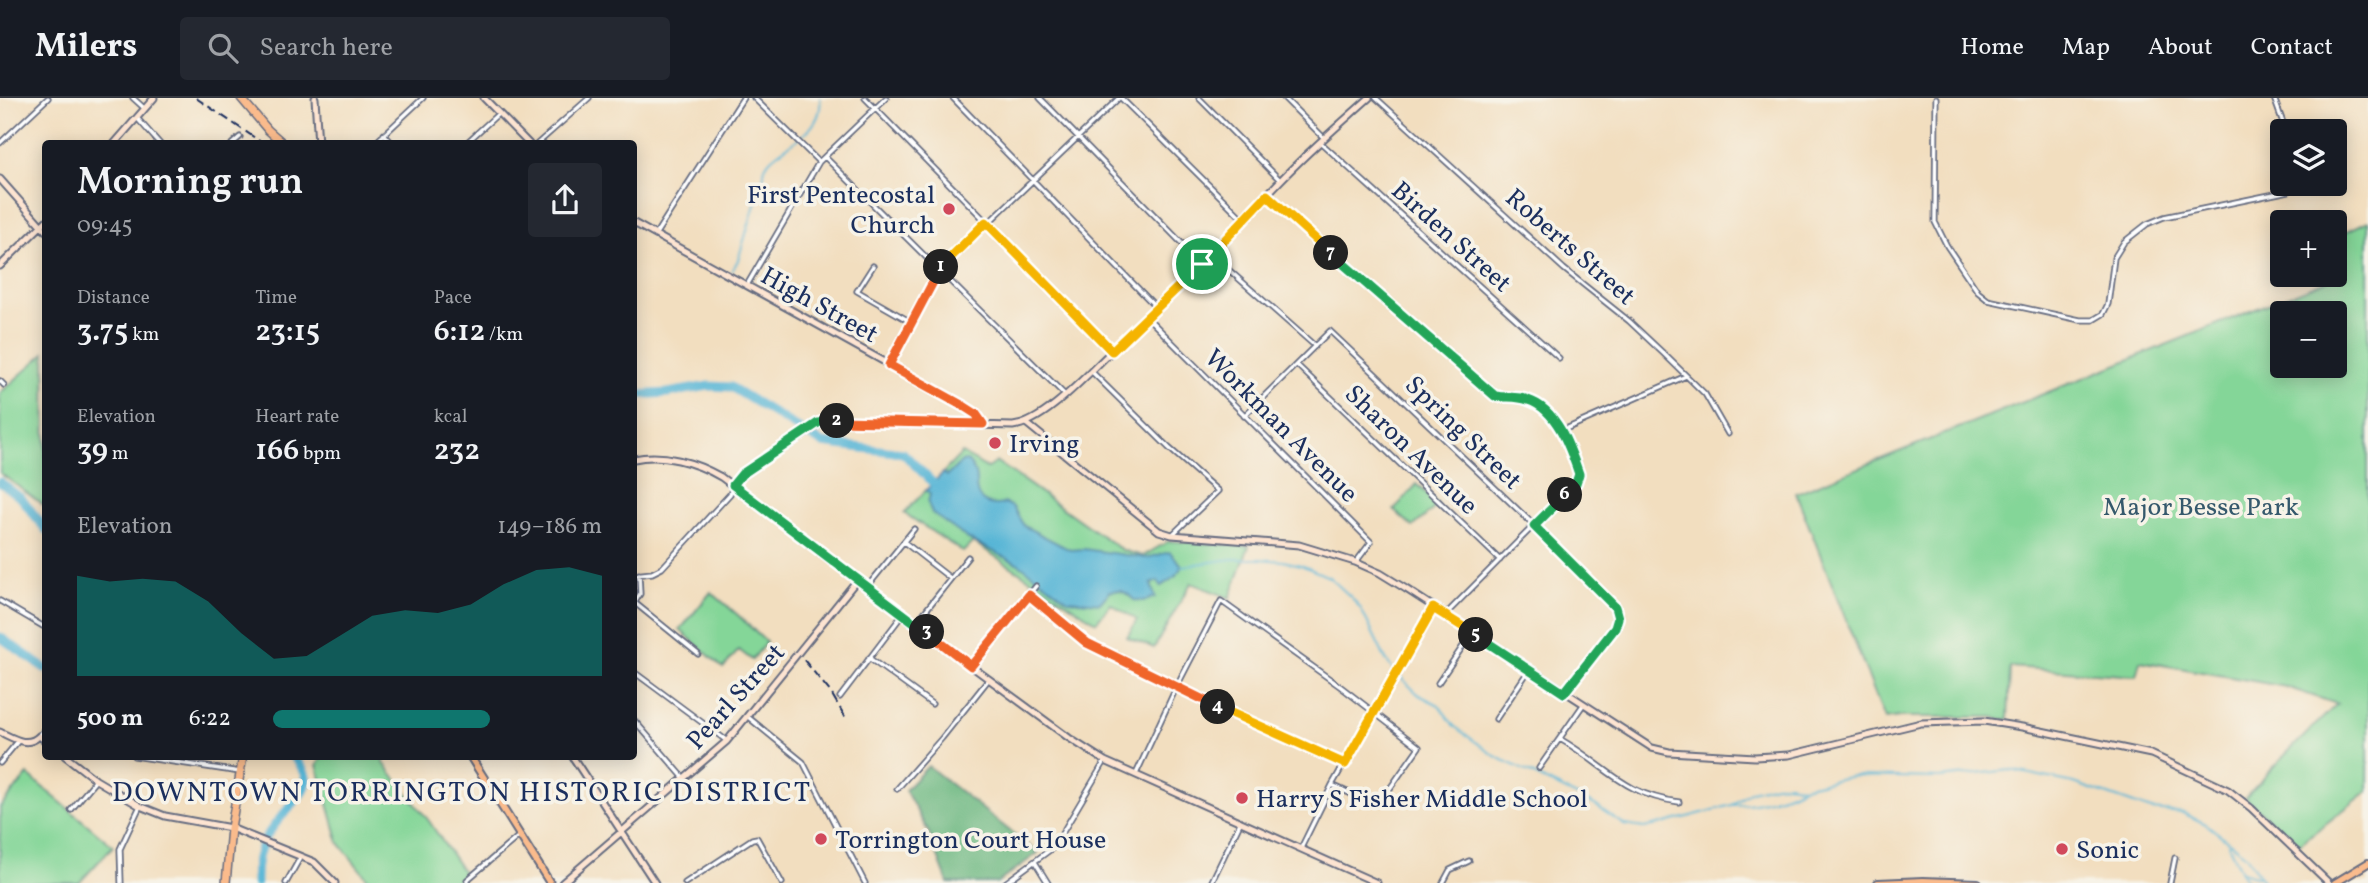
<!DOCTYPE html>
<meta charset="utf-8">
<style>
:root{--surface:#171b24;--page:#242831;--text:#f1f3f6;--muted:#9ea1a6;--line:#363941;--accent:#0f766e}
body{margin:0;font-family:Vollkorn,serif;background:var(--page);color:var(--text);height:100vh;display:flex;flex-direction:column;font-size:26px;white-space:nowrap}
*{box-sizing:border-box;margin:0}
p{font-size:23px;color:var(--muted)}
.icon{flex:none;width:38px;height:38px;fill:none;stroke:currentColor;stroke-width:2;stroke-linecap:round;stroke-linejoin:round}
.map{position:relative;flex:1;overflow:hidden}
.side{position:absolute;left:42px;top:42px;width:595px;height:620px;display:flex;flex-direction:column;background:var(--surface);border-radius:7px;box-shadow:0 4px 18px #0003}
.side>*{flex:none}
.fabs{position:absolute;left:2270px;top:21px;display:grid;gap:14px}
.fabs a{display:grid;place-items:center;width:77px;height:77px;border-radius:7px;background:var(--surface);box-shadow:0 4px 18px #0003;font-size:35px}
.pin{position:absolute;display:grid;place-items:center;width:60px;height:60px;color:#fff;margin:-30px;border:4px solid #fff;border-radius:50%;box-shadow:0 2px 7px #0007}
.km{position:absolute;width:35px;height:35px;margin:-18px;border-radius:50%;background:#222;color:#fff;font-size:19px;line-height:35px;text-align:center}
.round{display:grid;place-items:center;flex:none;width:74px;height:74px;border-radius:7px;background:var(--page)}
.summary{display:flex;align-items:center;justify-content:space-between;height:119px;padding:0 35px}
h1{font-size:38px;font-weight:600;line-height:52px}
.stats{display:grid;grid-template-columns:repeat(3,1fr);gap:10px;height:119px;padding:7px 35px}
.stats div{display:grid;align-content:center}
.stats b{font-size:30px;font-weight:600}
.stats small{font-size:19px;font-weight:400}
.stats p{font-size:19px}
.chart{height:196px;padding:14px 35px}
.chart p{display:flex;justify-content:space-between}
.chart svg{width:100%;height:126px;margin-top:7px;fill:var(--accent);opacity:.7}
ul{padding:0 35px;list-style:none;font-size:23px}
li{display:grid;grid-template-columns:112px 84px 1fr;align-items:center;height:52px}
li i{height:18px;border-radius:9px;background:var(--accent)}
header{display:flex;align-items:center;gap:42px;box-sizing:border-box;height:98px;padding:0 35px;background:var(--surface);border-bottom:2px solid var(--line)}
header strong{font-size:33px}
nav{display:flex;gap:38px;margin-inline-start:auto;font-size:24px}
.search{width:490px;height:63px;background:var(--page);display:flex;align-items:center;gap:18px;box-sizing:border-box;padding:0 24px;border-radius:7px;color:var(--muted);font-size:26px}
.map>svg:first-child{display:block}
</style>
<header>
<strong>Milers</strong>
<div class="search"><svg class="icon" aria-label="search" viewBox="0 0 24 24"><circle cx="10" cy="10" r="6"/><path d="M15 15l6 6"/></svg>Search here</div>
<nav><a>Home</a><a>Map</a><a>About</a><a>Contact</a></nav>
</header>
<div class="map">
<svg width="2368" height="785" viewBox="0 0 2368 785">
<rect width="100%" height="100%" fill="#f7f3e8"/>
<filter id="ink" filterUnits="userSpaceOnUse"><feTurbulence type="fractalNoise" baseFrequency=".0143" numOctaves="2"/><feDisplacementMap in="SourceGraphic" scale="14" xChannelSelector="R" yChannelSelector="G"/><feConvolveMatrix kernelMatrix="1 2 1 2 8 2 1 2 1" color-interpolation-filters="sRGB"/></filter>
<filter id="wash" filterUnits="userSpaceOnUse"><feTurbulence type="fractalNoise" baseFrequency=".00686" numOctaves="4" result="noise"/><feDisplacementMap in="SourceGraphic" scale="28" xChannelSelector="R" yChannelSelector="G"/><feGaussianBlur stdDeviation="1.57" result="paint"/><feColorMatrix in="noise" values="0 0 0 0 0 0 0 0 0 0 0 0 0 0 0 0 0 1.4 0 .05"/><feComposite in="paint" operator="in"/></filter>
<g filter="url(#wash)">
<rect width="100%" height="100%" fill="#f2debf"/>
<path fill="#84d698" stroke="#50827b" stroke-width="2" fill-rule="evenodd" d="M2368 123V693L2298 747 2245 700 2287 655 2337 606 2286 589 2140 563 2136 578 2010 569 2008 622 1992 619H1900L1885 621 1796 395 2328 182 2326 177H2334L2335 139ZM2282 215H2334V268H2282Z
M45 255 46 404 43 407 0 375V295Z
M962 355 987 370 997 364 1122 452 1143 458 1169 443 1249 448 1230 500 1191 485 1154 550 1127 539 1137 522 1111 506 1096 524 973 444 963 454 904 415Z
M1417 386 1438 407 1413 429 1394 412Z
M711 494 739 518 766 544 752 562 739 552 723 570 680 532Z
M323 658H387L383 664 429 723 465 777 454 785H371L339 745 317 667Z
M28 677 113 748 79 785H0V709Z"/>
<path fill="#6bb780" stroke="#43736f" stroke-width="2" d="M928 668 1038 755 997 785H948L929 735 905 692Z"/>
<path fill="#57b5d6" stroke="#39729a" stroke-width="2" d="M967 363C981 377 973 384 978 397 983 407 997 409 1005 405L1013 409 1024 428 1070 452 1084 451 1146 460 1170 454 1183 468 1175 479 1161 488 1158 483 1151 486 1155 499 1143 503 1134 502C1126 494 1121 491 1110 493L1100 505 1068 502 1019 466 968 441 932 415 928 405 930 396 926 392 943 375 947 378 961 364Z"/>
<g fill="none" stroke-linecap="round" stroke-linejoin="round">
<path stroke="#57b5d6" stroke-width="2" d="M732 173 738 162 764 77C761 50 826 43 820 0
M1183 468 1232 461H1260L1283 463 1301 467 1329 479 1352 500 1361 511 1386 562 1394 573 1419 597 1439 607 1454 628 1495 658 1595 707 1624 727 1644 730 1658 727 1732 707 1751 693 1775 687 1790 686 1802 689 1853 678 1940 680 2011 672 2074 685 2151 712 2183 715 2206 726 2246 757 2264 785
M1732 707C1757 706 1779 702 1801 690
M2228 746 2241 774 2260 779
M2241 775 2249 785"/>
<path stroke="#57b5d6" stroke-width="9" d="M634 297 668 295 709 288 731 289 822 345 903 355 933 385
M0 384 22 401 46 432
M0 539 46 571
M256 785C255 745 269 733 294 704 298 699 305 693 306 687 309 676 299 666 293 658"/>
</g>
</g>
<g filter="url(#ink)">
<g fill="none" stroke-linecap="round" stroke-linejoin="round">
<g stroke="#666c80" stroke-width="7">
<path id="street" d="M133 0 144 10
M754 0 819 64
M865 0 1113 253
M953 0 1156 209
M1040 0 1202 166
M1121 0 1244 122
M1199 0 1280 82
M1284 0 1324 40
M1376 0 1564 171 1629 223 1663 255 1705 296 1728 336
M1936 0 1935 124 1947 148 1978 194 1988 202 2080 222H2093L2103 216 2108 206 2114 160 2124 144 2147 126 2164 119 2289 93 2296 86
M2274 0 2286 33
M137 20 160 46
M384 36 393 46
M1320 44 1559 260
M0 45 48 0
M232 46 240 39
M374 46 423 0
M465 46 499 15
M537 46 589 0
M825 59 1065 297
M1267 97 1373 194 1495 297 1528 302 1539 306 1561 333 1579 376 1576 385 1446 516
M655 137 743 0
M1212 157 1315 248
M873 168 857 193 911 224
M747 187 819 64 886 0
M1148 220 1371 444 1356 464
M890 266 939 172 1119 0
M1297 267 1500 462
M1091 273 1169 350 1218 393 1173 436
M0 283 4 287
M1244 318 1330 233 1534 427 1615 509 1618 520 1615 530 1565 595
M1561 333 1686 278
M904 444 950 480
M634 477 652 475 662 470 730 396 733 389
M867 489 914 431
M1029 497 1088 545 1176 590 1345 666
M0 503 46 530
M635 504 640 496 639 476
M635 505 698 556
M915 526 968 459
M869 560 932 606
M971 568 1036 488
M634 574 727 643
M1438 585 1472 535
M840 599 903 516
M748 619 803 664 865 785
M1496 621 1529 572
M634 622 684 680
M39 638 46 630
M1560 641C1606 667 1623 697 1679 704
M134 658 240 674
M0 665 19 642
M1539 670 1583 607
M1136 676 1176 590 1221 503 1341 589 1419 649 1384 699 1373 706 1332 687
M897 691 942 640 989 581
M71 712 96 682
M1301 750 1332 687 1433 510
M1035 764 1048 785
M121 785 120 751 140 708
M286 785 300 760
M469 785 467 782 520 737
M685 785 752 741 757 740 782 785
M1005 785 1054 749 1105 663
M1211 785 1240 725
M1443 785 1450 772 1469 763
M2170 785 2175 760"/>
</g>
<g stroke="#666c80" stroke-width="9">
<path id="secondary" d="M315 0 318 46
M484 0 529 46
M114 46 154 0
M0 81 46 133
M634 125 966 309 976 316 983 326
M0 168 46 123
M1026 325 1159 433 1172 437 1299 447 1355 464 1380 475 1406 491 1652 650 1669 654 1755 659 1789 657 1921 625 1984 623 2022 629 2151 656 2228 692 2251 710 2329 785
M634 361C663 355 695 364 721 379L971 568 1069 640 1105 663 1377 785
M733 387 742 376 825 323 1013 328C1045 325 1090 273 1114 251 1171 197 1225 141 1279 84 1307 54 1339 27 1369 0
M0 634C13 640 27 650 39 638L46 643
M65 658 96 682 140 708 165 718 231 730 314 764 335 785
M572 658 655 785
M562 785 727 643 857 482"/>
</g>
<g stroke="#666c80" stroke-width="10">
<path id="primary" d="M470 658 550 785
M1878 785 1923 783 1978 785
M2335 785 2368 765"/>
</g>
<g stroke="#666c80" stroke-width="10">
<path id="highway" d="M241 0 268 32 284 46
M226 785 231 730 243 658"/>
</g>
<use href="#street" stroke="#fff" stroke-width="3.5"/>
<use href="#secondary" stroke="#fde4d1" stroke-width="5"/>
<use href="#primary" stroke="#fabb8c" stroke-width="6"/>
<use href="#highway" stroke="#fabb8c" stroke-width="7"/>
<path stroke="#1b2f5e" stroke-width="2" stroke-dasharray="10 5" stroke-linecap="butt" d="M196 0 264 46
M804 562 831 595 847 622"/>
</g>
</g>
<g fill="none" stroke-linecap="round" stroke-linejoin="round" filter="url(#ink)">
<g stroke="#fff" stroke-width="14">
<path id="split-1" d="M941 169 986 124 1112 253 1202 166"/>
</g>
<g stroke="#fff" stroke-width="14">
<path id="split-2" d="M837 323 983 326 976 316 965 309 889 267 941 169"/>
</g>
<g stroke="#fff" stroke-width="14">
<path id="split-3" d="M837 323H825L818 325 742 376 733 387 927 534"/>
</g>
<g stroke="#fff" stroke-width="14">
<path id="split-4" d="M927 534 971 568 1029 497 1087 545 1218 609"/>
</g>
<g stroke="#fff" stroke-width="14">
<path id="split-5" d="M1218 609 1345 666 1433 510 1476 537"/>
</g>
<g stroke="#fff" stroke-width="14">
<path id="split-6" d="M1476 537 1564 595 1615 530 1618 520 1615 509 1534 428 1565 397"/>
</g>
<g stroke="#fff" stroke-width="14">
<path id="split-7" d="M1331 155 1495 298C1506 300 1517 298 1528 302 1557 311 1570 350 1579 376L1576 385 1565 397"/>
</g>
<g stroke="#fff" stroke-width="14">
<path id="split-8" d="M1202 166 1267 97 1331 155"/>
</g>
<use href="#split-1" stroke="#f5b400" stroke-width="9"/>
<use href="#split-2" stroke="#f0652b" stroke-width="9"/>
<use href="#split-3" stroke="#22a559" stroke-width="9"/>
<use href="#split-4" stroke="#f0652b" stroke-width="9"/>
<use href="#split-5" stroke="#f5b400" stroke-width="9"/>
<use href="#split-6" stroke="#22a559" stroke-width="9"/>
<use href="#split-7" stroke="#22a559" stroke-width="9"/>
<use href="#split-8" stroke="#f5b400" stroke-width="9"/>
</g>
<g fill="#d1495b" stroke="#f7f3e8" stroke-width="2.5">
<circle cx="949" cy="111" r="7"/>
<circle cx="995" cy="345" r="7"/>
<circle cx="1242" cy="700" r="7"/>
<circle cx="821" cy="741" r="7"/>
<circle cx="2062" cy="751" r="7"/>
</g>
<g text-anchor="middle" stroke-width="7" stroke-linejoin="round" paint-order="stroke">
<g font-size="26" fill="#1b2f5e" stroke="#f7f3e8" text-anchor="start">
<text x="935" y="105" text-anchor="end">First Pentecostal<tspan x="935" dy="30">Church</tspan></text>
<text x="1009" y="354">Irving</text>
<text x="1256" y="709">Harry S Fisher Middle School</text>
<text x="835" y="750">Torrington Court House</text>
<text x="2076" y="760">Sonic</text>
</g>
<g font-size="26" fill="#1b2f5e" stroke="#f7f3e8">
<text transform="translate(1452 138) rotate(42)" y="9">Birden Street</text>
<text transform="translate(1571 148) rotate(41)" y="9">Roberts Street</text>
<text transform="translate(820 206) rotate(29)" y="9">High Street</text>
<text transform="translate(1282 327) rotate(45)" y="9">Workman Avenue</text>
<text transform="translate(1464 334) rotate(44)" y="9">Spring Street</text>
<text transform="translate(1412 351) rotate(44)" y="9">Sharon Avenue</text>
<text transform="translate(735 598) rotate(-48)" y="9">Pearl Street</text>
</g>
<g font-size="26" fill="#35596c" stroke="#f7f3e8">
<text x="2201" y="417">Major Besse Park</text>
</g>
<g font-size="28" letter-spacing="2" fill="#1b2f5e" stroke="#f7f3e8">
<text x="462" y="703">DOWNTOWN TORRINGTON HISTORIC DISTRICT</text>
</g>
</g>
</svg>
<div class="fabs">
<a><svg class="icon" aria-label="layers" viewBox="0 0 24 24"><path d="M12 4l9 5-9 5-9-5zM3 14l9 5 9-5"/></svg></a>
<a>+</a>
<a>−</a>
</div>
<div class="pin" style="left:1202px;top:166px;background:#1e9e55"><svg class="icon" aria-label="arrive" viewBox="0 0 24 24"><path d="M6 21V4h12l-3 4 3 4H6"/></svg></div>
<b class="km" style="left:941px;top:169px">1</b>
<b class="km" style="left:837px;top:323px">2</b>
<b class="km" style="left:927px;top:534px">3</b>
<b class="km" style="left:1218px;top:609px">4</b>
<b class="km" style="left:1476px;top:537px">5</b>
<b class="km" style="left:1565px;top:397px">6</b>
<b class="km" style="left:1331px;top:155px">7</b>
<section class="side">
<div class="summary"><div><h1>Morning run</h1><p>09:45</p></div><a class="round"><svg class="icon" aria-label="share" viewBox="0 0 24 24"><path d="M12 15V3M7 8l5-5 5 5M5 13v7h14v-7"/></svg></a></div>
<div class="stats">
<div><p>Distance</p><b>3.75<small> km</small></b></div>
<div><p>Time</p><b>23:15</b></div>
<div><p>Pace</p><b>6:12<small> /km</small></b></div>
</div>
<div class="stats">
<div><p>Elevation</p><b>39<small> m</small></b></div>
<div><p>Heart rate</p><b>166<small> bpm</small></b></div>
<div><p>kcal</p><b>232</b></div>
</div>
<div class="chart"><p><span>Elevation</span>149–186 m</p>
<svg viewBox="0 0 160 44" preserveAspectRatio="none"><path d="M0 44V9L10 11L20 10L30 11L40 18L50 29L60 38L70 37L80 30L90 23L100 21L110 22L120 19L130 12L140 7L150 6L160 9V44z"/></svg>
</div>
<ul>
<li><b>500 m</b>6:22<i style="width:66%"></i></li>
</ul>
</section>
</div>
